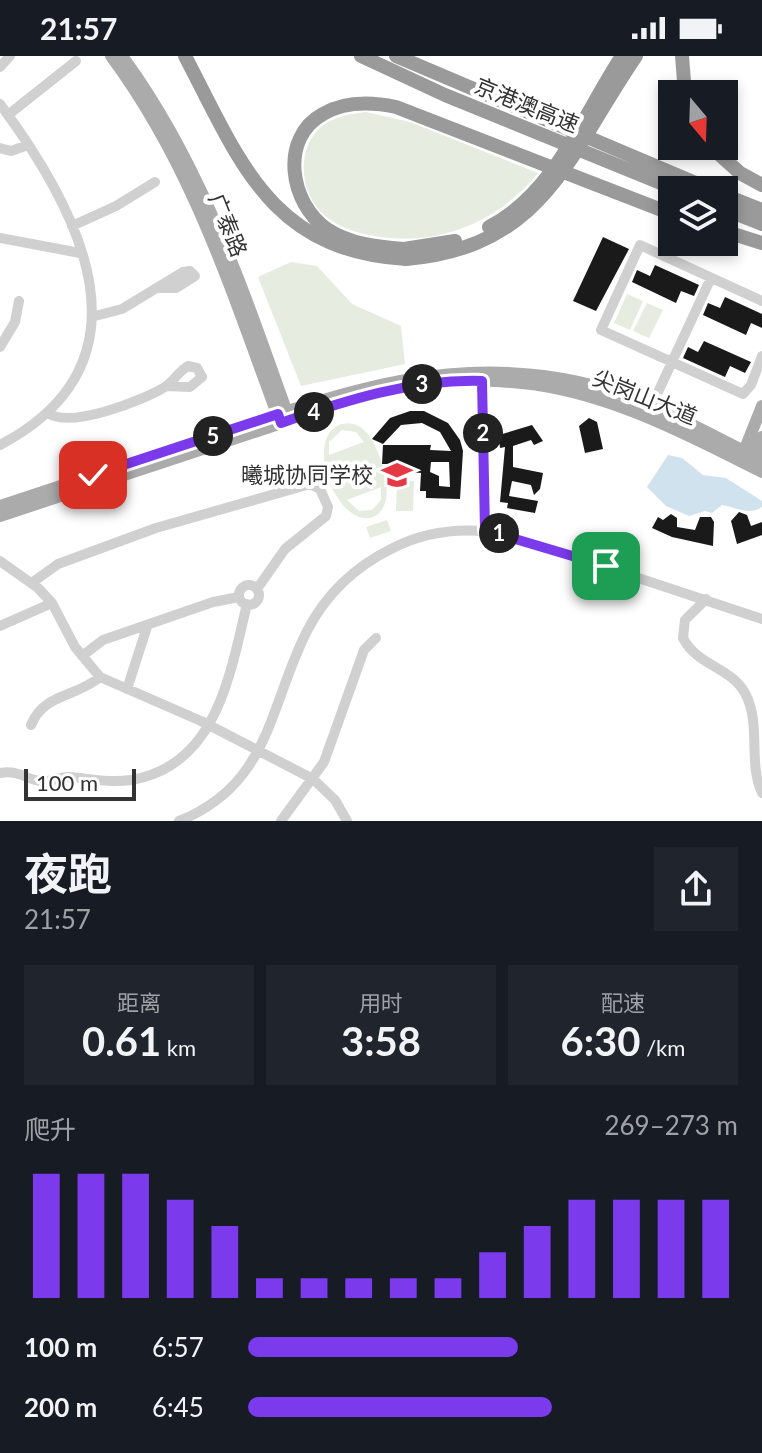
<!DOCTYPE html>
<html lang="zh">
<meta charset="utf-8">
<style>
:root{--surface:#171b24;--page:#20242c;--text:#f1f3f6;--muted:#9ea1a6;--accent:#7c3aed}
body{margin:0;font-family:Lato,"Noto Sans SC",sans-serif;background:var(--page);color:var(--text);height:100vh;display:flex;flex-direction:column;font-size:30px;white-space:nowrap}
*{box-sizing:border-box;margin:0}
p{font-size:26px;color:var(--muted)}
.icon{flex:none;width:44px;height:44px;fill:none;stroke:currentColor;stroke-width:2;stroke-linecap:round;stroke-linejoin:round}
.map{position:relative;height:765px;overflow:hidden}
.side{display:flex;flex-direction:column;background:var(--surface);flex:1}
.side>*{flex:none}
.needle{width:52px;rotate:161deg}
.buttons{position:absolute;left:658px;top:24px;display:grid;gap:16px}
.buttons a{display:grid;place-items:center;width:80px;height:80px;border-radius:0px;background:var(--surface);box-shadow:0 4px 12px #0003;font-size:40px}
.scale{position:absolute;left:24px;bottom:20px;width:112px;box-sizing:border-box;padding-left:8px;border:4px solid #333;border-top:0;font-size:22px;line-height:28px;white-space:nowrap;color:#333;-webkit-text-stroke:6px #fff;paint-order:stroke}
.pin{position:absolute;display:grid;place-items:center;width:68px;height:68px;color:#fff;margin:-34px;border-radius:16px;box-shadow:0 4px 12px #0006}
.km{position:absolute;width:40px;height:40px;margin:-20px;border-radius:50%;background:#222;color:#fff;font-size:22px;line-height:40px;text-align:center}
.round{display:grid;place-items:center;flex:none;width:84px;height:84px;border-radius:0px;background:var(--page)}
.head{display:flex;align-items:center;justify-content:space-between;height:136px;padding:0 24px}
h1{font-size:44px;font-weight:700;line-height:60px}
.stats{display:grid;grid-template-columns:repeat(3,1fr);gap:12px;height:136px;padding:8px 24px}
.stats div{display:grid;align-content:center;border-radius:0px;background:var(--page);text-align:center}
.stats b{font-size:40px;font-weight:700}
.stats small{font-size:22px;font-weight:400}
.stats p{font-size:22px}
.chart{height:224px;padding:16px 24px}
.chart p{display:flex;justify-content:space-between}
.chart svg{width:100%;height:144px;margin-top:8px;stroke:var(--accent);stroke-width:6}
ul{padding:0 24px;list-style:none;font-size:26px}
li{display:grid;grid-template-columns:128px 96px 1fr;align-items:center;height:60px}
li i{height:20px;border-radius:10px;background:var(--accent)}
.status{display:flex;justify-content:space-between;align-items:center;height:56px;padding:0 40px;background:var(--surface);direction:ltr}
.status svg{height:22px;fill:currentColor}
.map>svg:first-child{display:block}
</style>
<div class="status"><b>21:57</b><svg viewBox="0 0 49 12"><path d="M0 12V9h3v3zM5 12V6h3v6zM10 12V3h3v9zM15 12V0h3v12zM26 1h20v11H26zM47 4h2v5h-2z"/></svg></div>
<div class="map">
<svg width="762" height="765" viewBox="0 0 762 765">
<rect width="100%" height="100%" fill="#fff"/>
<path fill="#e6ecdf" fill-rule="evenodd" d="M366 56 410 66 538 117C498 166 439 191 375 180 356 177 334 170 320 155 298 131 297 87 325 68 337 60 352 58 366 56Z
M291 206 317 210 352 248 401 270 405 308 301 330 258 221Z
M627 238 643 245 630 274 614 267Z
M647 247 663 254 649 282 633 275Z
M341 368C350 367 357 367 364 374 380 388 401 450 373 461 339 474 301 383 341 368ZM342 374 356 376 364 386 329 399V386ZM381 431V444L372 454 359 455 347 444Z
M397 424 414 425 413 455H396Z
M387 464 391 475 370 482 366 471Z"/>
<path fill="#cfe2ee" d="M668 399 682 402 703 419 726 422 762 445V451C750 460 734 451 722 449L712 457 705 455 689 460 666 450 647 431Z"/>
<path fill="#1a1a1a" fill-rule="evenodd" d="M603 181 629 193 596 255 573 245Z
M655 209 699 229 694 240 681 235 676 247 632 226 637 214 650 220Z
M725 241 762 258V272L751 267 746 279 703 259 708 247 720 252Z
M704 285 751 306 745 317 730 310 725 321 683 302 688 291 698 296Z
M424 355 448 367 460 384 463 395 460 443 426 442V435H420L421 417 388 414V408H382L383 389H431L430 394 451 395 440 376 422 367 401 369 383 388 372 383 390 362 410 355ZM431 406H449L450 431 439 430V420L430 416Z
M589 362 597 366 603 393 585 397 579 370Z
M532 369 543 385 534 389 531 384 513 390V411L543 417 540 433 534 439 531 429 512 425 509 440 538 445 535 457 507 452 508 447 500 446 505 391 500 392 499 379Z
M739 456 747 459 751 470 762 466V479L737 488 731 465Z
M671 458 677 462V471L695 474 700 461H711L714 466 713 490 672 481 652 472 658 461 663 464Z"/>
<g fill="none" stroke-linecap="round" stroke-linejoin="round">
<path stroke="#d0d0d0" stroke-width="10" d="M0 11 10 0
M0 48C81 157 158 306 0 389
M8 59 76 5
M0 92 11 95 28 89
M72 170 116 150 155 126
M0 182 80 197
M762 245 640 189 601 274 743 338 751 329 762 300
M95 260 122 253 183 216 190 215 195 220 176 232H157
M0 291 15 266 19 245
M482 320 485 474
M652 349 711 222
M48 357C70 373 142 345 165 331 174 325 179 315 188 310L197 312 202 321 190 331 166 330
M0 505 38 532 52 547 75 591 100 621 201 665 313 723 335 744 347 765
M33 526 58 508 156 472 310 428 320 433 328 451 326 460 285 493 257 533
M239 539a10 10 0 1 1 20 0a10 10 0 1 1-20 0Z
M706 543 685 564 683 582C697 610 732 611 746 639 761 669 748 707 762 737
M0 570 52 547
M82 600 103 584 213 546 239 541
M127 633 147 571
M31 669C44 637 75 642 100 621
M0 717C22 713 29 727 46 725 54 725 62 720 70 721 91 723 110 727 131 724 217 710 230 618 247 548
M179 765C270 729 269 650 307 575 326 538 356 510 393 492 428 474 467 471 506 478L762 563
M281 765 324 706 364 594 376 582"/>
<path stroke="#ababab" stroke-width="12" d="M111 0C194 112 232 237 280 366
M122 0C202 108 244 237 289 362
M741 403 762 350
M752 407 762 381
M0 450C75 425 150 401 224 376 345 336 449 298 579 326 645 340 702 375 762 404
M0 460 348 345C520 298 610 338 762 416"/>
<path stroke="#9a9a9a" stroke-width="14" d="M185 0C240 105 270 195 406 203
M361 0 445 39 678 134
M396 0 712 134
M682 0 685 38
M710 90 740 117 762 129
M724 139 762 154
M724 153 762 168
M724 175 762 187
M404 193C377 191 350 188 327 173 290 148 279 82 323 58 345 45 372 46 396 51L672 158"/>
<path stroke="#9a9a9a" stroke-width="14" d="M489 171C555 137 583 59 622 0
M404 193 455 185
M406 203C545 191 568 99 636 0"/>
</g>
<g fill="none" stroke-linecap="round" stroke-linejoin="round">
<g stroke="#fff" stroke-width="16">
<path id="route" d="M93 419 278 358 281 367C346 344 413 323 482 325L485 474 606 510"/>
</g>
<use href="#route" stroke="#7c3aed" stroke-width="10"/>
</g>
<defs>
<g id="school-bare" transform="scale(2.4)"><path d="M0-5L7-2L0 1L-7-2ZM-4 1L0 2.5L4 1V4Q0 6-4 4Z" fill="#e63946" stroke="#fff" stroke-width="2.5" paint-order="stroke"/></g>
</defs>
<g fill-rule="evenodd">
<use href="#school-bare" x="397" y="419"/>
</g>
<g text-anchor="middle" stroke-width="8" stroke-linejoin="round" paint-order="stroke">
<g font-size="22" fill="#333" stroke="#fff">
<text transform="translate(527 49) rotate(22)" y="8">京港澳高速</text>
<text transform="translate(228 169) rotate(68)" y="8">广泰路</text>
<text transform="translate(645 341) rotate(22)" y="8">尖岗山大道</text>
</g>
<g font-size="22" fill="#333" stroke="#fff" text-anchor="end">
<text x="373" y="427">曦城协同学校</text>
</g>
</g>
</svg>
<div class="buttons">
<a><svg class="needle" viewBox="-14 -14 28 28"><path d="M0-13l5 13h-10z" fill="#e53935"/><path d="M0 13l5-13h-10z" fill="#9ea1a6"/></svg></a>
<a><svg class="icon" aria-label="layers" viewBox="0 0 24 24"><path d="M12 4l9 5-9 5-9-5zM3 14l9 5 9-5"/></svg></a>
</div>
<div class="scale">100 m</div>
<div class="pin" style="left:606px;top:510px;background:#1e9e55"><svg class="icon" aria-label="arrive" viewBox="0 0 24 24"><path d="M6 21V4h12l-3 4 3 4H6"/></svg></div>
<div class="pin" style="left:93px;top:419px;background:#d93025"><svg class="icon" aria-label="check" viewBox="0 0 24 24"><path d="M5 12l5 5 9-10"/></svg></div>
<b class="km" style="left:499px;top:477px">1</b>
<b class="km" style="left:483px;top:377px">2</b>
<b class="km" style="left:422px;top:328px">3</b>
<b class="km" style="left:314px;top:356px">4</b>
<b class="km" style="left:213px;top:380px">5</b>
</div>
<section class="side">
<div class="head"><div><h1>夜跑</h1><p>21:57</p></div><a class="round"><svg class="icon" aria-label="share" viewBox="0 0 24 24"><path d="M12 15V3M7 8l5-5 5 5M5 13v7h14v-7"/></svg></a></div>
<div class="stats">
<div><p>距离</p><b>0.61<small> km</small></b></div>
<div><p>用时</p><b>3:58</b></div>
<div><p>配速</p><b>6:30<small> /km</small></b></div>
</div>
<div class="chart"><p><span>爬升</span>269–273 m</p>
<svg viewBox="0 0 160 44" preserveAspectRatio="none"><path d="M5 44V6M15 44V6M25 44V6M35 44V14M45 44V22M55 44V38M65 44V38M75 44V38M85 44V38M95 44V38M105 44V30M115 44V22M125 44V14M135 44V14M145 44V14M155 44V14"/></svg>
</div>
<ul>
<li><b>100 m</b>6:57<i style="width:55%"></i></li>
<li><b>200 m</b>6:45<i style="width:62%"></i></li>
</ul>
</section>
